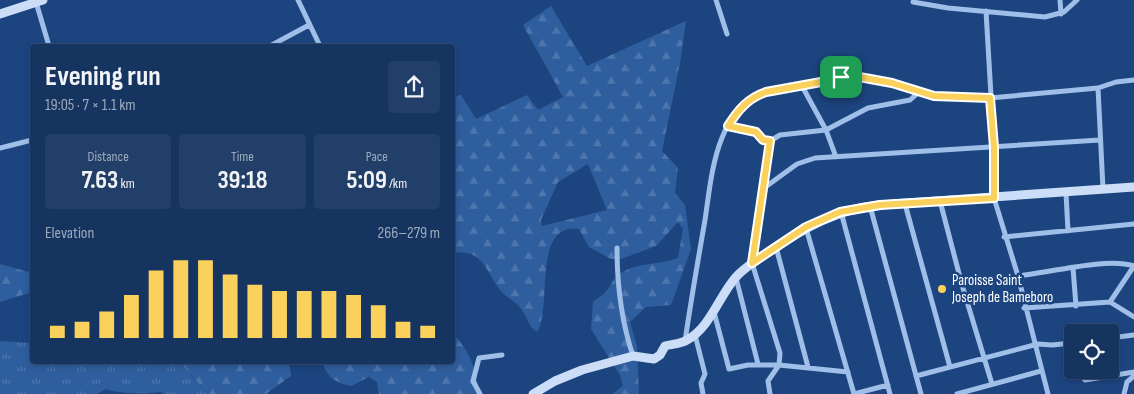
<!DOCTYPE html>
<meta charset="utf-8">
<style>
:root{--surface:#153460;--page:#223f69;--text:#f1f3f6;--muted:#9daabd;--line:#344f75;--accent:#fad15c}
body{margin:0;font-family:"Sofia Sans Condensed",sans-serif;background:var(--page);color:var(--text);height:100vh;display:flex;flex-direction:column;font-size:19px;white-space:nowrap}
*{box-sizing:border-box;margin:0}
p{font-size:16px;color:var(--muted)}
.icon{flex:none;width:28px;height:28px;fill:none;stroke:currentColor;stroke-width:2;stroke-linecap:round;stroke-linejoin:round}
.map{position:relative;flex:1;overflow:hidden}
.details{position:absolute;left:30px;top:44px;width:425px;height:320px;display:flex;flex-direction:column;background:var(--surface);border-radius:5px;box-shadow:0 2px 8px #0003,0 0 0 1px var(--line)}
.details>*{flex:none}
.fabs{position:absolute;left:1064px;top:324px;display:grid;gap:10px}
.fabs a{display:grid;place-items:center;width:55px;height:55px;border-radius:5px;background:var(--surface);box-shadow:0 2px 8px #0003,0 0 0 1px var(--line);font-size:25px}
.pin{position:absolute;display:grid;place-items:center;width:42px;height:42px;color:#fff;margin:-21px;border-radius:10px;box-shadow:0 2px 8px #0006}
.round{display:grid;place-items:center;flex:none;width:52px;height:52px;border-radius:5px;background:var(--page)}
.summary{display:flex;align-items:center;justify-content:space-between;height:85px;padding:0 15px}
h1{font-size:28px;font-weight:700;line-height:38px}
.metrics{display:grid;grid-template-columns:repeat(3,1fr);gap:8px;height:85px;padding:5px 15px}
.metrics div{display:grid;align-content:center;border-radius:5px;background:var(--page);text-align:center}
.metrics b{font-size:25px;font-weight:700}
.metrics small{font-size:14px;font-weight:400}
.metrics p{font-size:14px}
.chart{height:140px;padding:10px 15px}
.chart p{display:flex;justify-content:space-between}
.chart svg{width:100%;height:90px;margin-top:5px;stroke:var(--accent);stroke-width:6}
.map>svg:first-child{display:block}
</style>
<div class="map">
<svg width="1134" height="394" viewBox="0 0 1134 394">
<defs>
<pattern id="grass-tufts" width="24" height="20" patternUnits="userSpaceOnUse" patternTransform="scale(1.25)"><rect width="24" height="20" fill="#2f5e9f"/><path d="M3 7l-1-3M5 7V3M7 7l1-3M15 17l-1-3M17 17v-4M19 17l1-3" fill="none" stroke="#4e76ad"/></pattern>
<pattern id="forest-firs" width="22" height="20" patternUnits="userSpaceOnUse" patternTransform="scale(1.25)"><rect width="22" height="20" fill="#2f5e9f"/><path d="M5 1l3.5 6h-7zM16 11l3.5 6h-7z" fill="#4e76ad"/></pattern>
</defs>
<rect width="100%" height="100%" fill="#1c4580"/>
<path fill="url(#grass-tufts)" d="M0 341 32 343V361H179L208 394H164L161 392C144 394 121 394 106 389L97 394H0Z"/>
<path fill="url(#forest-firs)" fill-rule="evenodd" d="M551 6 587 66 686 21 680 63 662 151 678 168 675 193 685 205 691 249 671 305 646 307 630 322 637 346 639 394H612L623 386 620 375 591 329 593 302C598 298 605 294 608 289 611 285 613 279 617 276 635 261 659 266 678 258L683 229 678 222 656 246 621 259H611L589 247 579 229C531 222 553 309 537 332 527 325 528 318 522 310 517 302 507 298 501 291 486 273 484 248 453 253V98L461 95 476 119 527 95 538 110 563 97 523 25ZM588 164 607 210 542 226 541 220 558 182Z
M0 264 32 273V292L0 302Z
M453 334C469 349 477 371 479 394H379L377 382 369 377 351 386C334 382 328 378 322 361H452Z
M179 361H289L291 376 266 394H208Z"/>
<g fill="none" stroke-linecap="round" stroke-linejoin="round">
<path stroke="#9fbfe9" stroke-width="5" d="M298 0 320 46
M716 0 727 34
M1060 0 1061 14
M36 2 49 46
M913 2 948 8 1045 17 1064 12 1077 0
M986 11 994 147V198L1018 276 1048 394
M270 46 309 25
M802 86 826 130 836 157
M1098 88 1103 189
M728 126 756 132 763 140 770 141
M0 148 32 140
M764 188 797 164 815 158 1100 140
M1066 193 1068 231
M940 201 962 285 992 384
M905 204 950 367
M870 206 921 394
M841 212 890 394
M806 228 854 394
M1004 237 1134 224
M776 247 808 367
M617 248C617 286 621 320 633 356
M1073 268 1076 306
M1018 276C1048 273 1107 257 1134 266
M736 278 758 364
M1110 302 1134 266
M1024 308 1110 302 1134 317
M714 312 729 369 748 365H779L848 372
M695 335 705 374 701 383 703 394
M1110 338 1134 335
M685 341C691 301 698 260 705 220 712 174 715 111 766 92L854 76 892 83 934 96 990 98 1098 88 1116 82 1134 80
M1081 375 1085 380 1134 372
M916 376 1038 344 1052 345 1072 343
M480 394 473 381 479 358 502 355
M770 394 768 381 779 365 780 353 752 263 770 141 780 135 826 130 868 108 910 100 919 92
M854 394 888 385
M957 394 1041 371
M1124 394 1127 382 1134 376"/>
<path stroke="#cbddf7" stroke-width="9" d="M0 14 43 0
M533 394 555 381 582 370 633 356 654 359 660 355 665 346C672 344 681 344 687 340 710 328 719 296 736 277 745 267 758 259 769 252 804 228 837 209 880 205L1134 187"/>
</g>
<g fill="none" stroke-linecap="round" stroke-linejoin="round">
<g stroke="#fff" stroke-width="10">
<path id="route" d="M854 76 892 83 934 96 990 98 994 147V198L880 205 840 212 806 227 752 263 770 141 763 140 756 132 728 126C738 110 748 98 766 92Z"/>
</g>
<use href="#route" stroke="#fad15c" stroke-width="6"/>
</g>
<circle fill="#fad15c" stroke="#1c4580" stroke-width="2" cx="942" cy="289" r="5"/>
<g text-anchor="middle" stroke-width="5" stroke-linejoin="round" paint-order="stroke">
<g font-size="15" fill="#fff" stroke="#1c4580" text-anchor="start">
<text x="952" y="285">Paroisse Saint<tspan x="952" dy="17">Joseph de Bameboro</tspan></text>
</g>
</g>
</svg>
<div class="fabs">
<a><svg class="icon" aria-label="locate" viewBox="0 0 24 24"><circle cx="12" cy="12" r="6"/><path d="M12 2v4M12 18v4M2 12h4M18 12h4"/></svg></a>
</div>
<div class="pin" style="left:841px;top:77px;background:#1e9e55"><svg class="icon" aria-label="arrive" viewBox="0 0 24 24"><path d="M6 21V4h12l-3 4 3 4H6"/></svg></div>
<section class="details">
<div class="summary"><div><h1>Evening run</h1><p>19:05 · 7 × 1.1 km</p></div><a class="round"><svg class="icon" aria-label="share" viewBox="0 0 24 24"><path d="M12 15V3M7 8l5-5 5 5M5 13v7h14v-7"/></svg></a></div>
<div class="metrics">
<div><p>Distance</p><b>7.63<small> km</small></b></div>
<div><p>Time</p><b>39:18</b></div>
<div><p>Pace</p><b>5:09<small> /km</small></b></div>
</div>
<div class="chart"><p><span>Elevation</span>266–279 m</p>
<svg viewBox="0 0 160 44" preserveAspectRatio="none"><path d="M5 44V38M15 44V36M25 44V31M35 44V23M45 44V11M55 44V6M65 44V6M75 44V13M85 44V18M95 44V21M105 44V21M115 44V21M125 44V23M135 44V28M145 44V36M155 44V38"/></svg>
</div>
</section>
</div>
